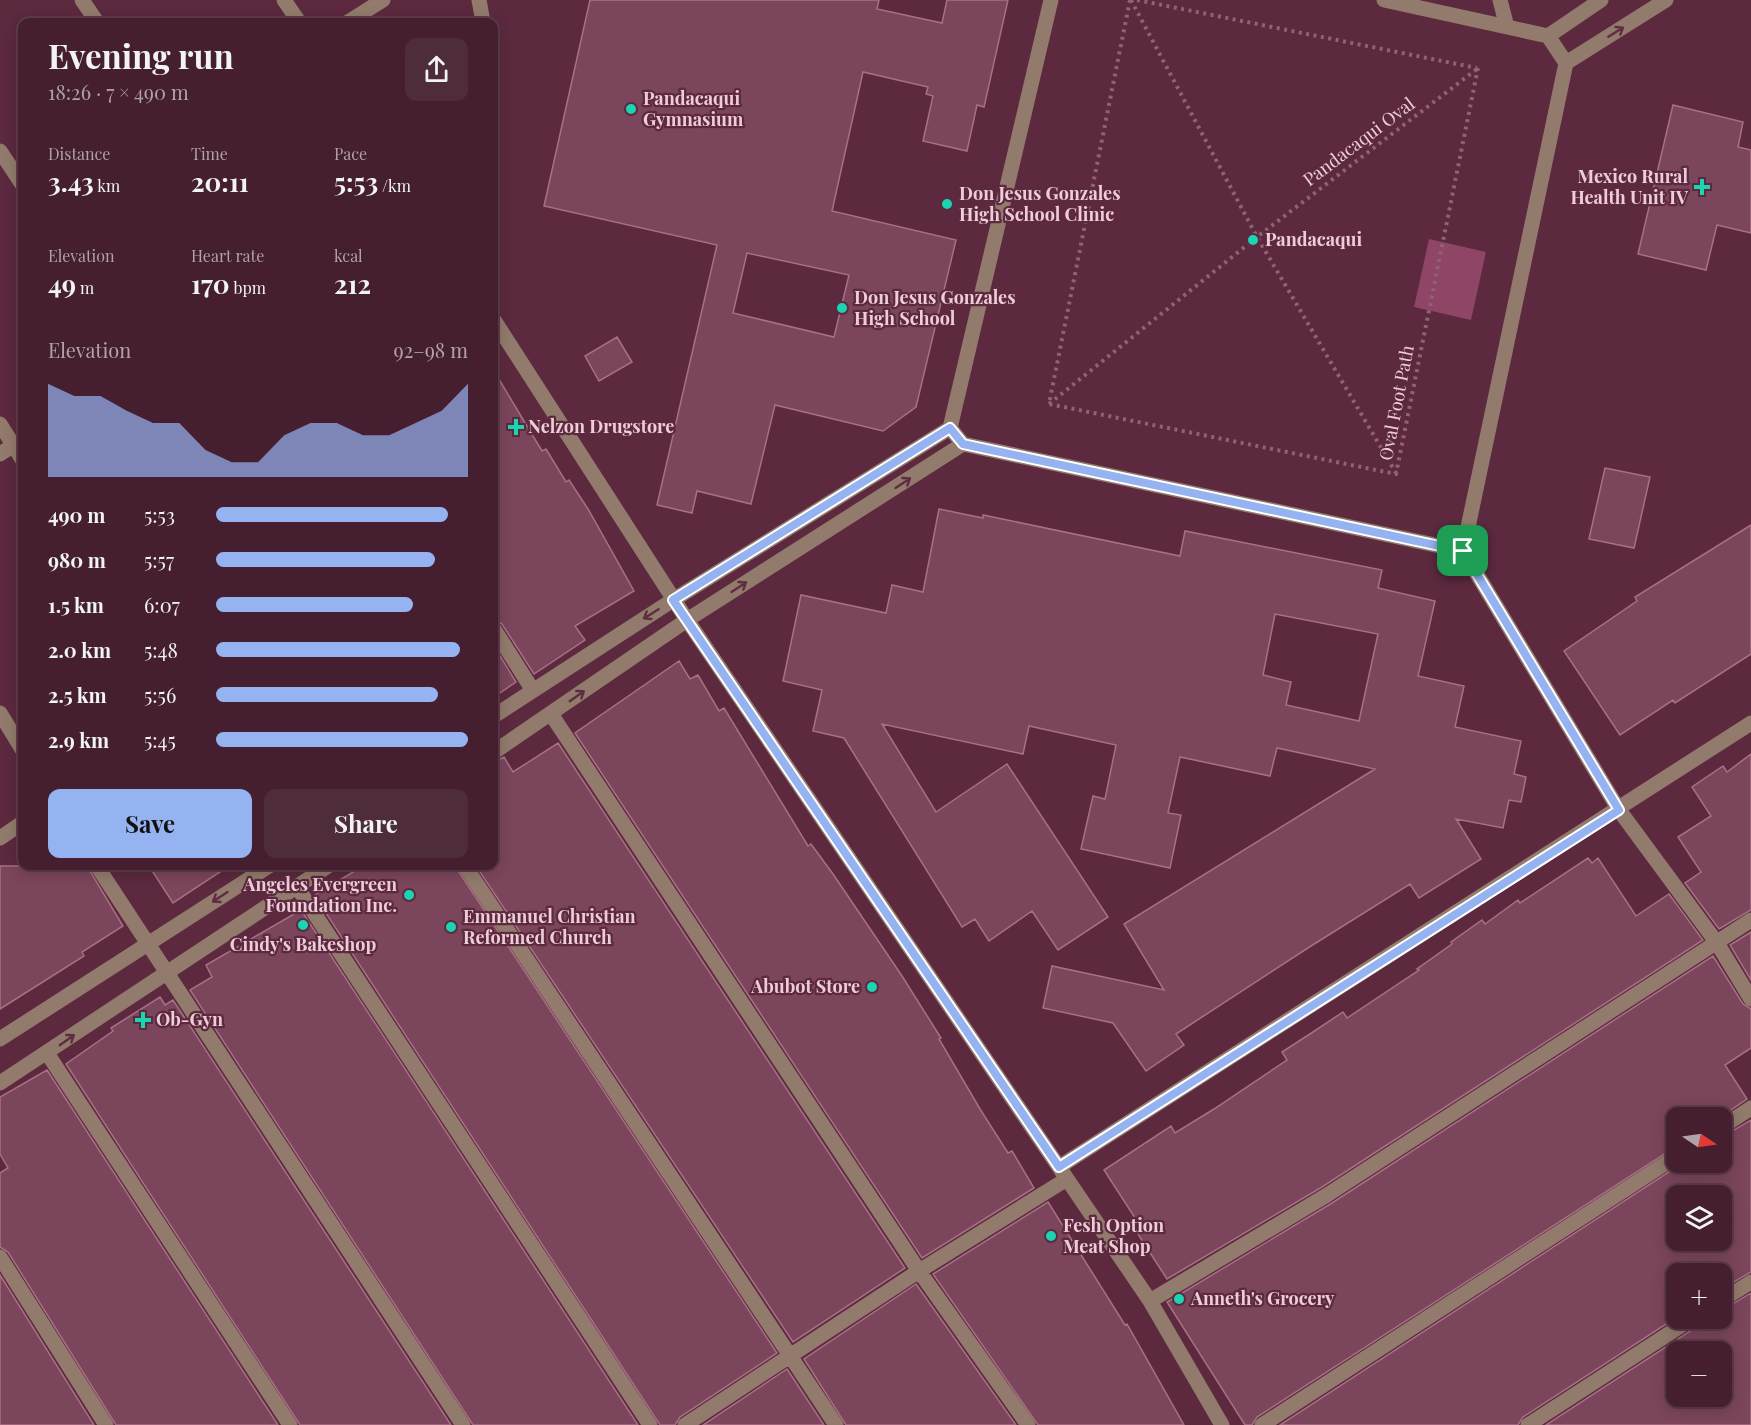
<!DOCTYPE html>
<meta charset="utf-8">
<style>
:root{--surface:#451f2f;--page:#4f2c3b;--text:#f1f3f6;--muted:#b0a2aa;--line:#5d3d4b;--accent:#95b2f1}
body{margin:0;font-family:"Playfair Display",serif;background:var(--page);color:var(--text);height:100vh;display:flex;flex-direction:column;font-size:22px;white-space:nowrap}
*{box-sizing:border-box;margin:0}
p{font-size:20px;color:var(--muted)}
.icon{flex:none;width:33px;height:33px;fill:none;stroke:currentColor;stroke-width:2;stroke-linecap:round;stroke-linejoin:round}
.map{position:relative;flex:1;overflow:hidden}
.sheet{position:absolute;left:18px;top:18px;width:480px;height:852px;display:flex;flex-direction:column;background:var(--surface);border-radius:12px;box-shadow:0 3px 15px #0003,0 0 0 2px var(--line)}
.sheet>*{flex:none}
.needle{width:39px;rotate:103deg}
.fabs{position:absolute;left:1666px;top:1107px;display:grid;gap:12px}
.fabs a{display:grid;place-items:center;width:66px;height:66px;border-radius:12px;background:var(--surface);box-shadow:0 3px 15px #0003,0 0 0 2px var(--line);font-size:30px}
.pin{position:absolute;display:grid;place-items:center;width:51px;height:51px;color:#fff;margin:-26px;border-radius:12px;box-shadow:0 3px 9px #0006}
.round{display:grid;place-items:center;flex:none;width:63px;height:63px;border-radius:12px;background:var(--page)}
.summary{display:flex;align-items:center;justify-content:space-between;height:102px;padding:0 30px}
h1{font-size:33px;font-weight:700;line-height:45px}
.stats{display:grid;grid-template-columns:repeat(3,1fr);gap:9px;height:102px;padding:6px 30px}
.stats div{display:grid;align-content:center}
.stats b{font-size:26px;font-weight:700}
.stats small{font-size:16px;font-weight:400}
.stats p{font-size:16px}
.chart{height:168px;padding:12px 30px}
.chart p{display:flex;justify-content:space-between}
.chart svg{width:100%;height:108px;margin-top:6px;fill:var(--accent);opacity:.7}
.cta{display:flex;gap:12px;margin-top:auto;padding:12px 30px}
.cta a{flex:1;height:69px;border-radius:12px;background:var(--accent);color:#111;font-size:24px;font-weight:700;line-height:69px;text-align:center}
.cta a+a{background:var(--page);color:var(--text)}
ul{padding:0 30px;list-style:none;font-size:20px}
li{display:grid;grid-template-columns:96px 72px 1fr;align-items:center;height:45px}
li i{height:15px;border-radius:8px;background:var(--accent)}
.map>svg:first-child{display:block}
</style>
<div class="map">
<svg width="1751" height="1425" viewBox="0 0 1751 1425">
<rect width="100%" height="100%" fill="#5c293f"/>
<path fill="#8f4565" d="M1429 239 1486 252 1471 320 1414 307Z"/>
<path fill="#7b455b" stroke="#a96f86" stroke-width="1.5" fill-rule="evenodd" d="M590 0H879L877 9 942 23 947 0H1008L984 107 977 105 967 151 923 141 933 96 926 94 928 87 863 72 832 211 956 240 916 407 883 431 775 405 751 504 697 491 692 513 657 505 717 245 544 206ZM747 253 849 275 834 337 733 313Z
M1673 105 1743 122 1738 147 1751 150V233L1717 225 1706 270 1638 254Z
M617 337 632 362 599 381 585 356Z
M494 371 542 451 546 449 566 482 569 480 588 509 634 591 575 626 585 640 534 674 502 624 494 619Z
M1605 468 1650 477 1634 548 1589 539Z
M939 509 983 518V515L1180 556 1185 531 1382 570 1378 588 1435 601 1418 676 1464 686 1455 727 1521 741 1514 774 1526 777 1521 802 1509 800 1503 828 1456 819 1481 859 1419 898 1410 884 1311 946 1176 1034 1184 1045 1146 1071 1113 1023 1043 1008 1052 966 1164 990 1124 924 1375 769 1277 748 1270 776 1180 757 1168 813 1181 815 1170 868 1081 849 1093 796 1105 799 1116 745 1029 726 1023 754 882 724 936 812 1007 764 1108 917 1058 950 1032 911 989 941 975 919 962 927 844 738 813 731 822 690 783 681 801 595 886 613 892 585 923 592ZM1275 614 1378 634 1359 721 1286 705 1291 682 1263 675Z
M1751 525V654L1675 703 1673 700 1620 735 1564 651 1637 601 1635 597Z
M494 646 516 682 494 697Z
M679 661 690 679 698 675 719 711 724 708 808 846 811 844 833 874 902 976 941 1038 939 1039 980 1109 1008 1153 1012 1151 1034 1188 922 1258 575 733Z
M558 743 905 1268 793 1342 476 866H494V762L504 757 513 772Z
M1751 754V910L1719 929 1685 883 1701 872 1678 837 1711 816 1692 787 1723 766 1727 772Z
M1588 858 1592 863 1598 858 1636 916 1669 894 1703 940 1322 1187 1167 1279 1134 1228 1139 1224 1104 1170 1171 1126 1175 1133 1214 1109 1287 1060 1282 1052 1313 1032 1343 1012 1347 1018 1419 970 1417 969 1452 944 1451 942 1482 920 1485 924 1518 900 1520 903Z
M0 866H87L123 926 82 952 84 956 0 1009Z
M149 866H229L173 903Z
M363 866H455L777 1353 680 1417 675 1425H660L318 901 315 895Z
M301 910 638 1425H473L190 990 212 977 206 965Z
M1751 932V980L1730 945Z
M1713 956 1743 1004 1751 1009V1048L1725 1065 1747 1099 1719 1118H1677V1146L1257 1417 1252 1425H1245L1167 1302 1332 1203Z
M160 997 165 1005 173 1000 451 1425H300L66 1064 113 1031 111 1028Z
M47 1070 278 1425H116L8 1252 0 1247V1173L8 1168 0 1154V1097Z
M1751 1120V1272L1722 1289V1274H1677V1317L1523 1417 1518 1425H1280L1684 1162H1722V1137ZM1677 1196H1722V1240H1677Z
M1048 1202 1125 1325 1127 1324 1184 1425H1038L933 1274Z
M0 1275 94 1425H0Z
M916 1284 1016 1425H846L804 1359Z
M1751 1293V1425H1546L1698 1326 1703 1318H1722V1310ZM1677 1352H1722V1396H1677Z
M787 1369 824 1425H703Z"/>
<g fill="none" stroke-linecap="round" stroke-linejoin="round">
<path stroke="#8f6275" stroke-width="4" stroke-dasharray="3 4.5" stroke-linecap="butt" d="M1130 0 1049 404 1396 474 1478 68
M1131 0 1257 237 1396 473
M1137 0 1477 68
M1049 404 1257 237 1477 69"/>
<path stroke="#927b6c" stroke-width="15" d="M82 0 97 22
M284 0 299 22
M479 0 483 22
M1051 0 950 428 963 444 1463 551
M1384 0 1548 36 1566 63 1463 551 1619 810 1717 943 1751 999
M1500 0 1507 27
M348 22 383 0
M1548 36 1601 0
M1566 63 1666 0
M0 151 22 184
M494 320 687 620 1150 1301 1222 1425
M0 424 22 459
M0 454 22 440
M494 629 532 689
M0 713 22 749
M551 714 919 1271 1028 1425
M494 716 673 600 950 428
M494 752 687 620 963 444
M0 838 22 823
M97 866 463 1425
M465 866 836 1425
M297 887 650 1425
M0 1039 269 866
M47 1053 290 1425
M0 1083 328 866
M1722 1127 1751 1108
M1059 1167 1751 723
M0 1257 106 1425
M1722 1300 1751 1282
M1150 1301 1327 1195 1751 920
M685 1425 919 1271 1067 1179
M1262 1425 1677 1156
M1528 1425 1693 1318"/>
</g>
<defs><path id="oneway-shaft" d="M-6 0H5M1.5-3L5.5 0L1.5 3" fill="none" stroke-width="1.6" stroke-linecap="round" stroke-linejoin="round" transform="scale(1.5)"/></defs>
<g stroke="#5f2d41">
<use href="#oneway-shaft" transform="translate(1616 32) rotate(-32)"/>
<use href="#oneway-shaft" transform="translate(903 483) rotate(-33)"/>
<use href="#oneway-shaft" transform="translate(739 587) rotate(-33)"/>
<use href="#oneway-shaft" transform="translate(651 614) rotate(148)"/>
<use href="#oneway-shaft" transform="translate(577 696) rotate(-35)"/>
<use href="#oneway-shaft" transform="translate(220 897) rotate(147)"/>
<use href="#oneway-shaft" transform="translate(67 1040) rotate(-35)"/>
</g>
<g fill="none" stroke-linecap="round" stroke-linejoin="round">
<g stroke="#fff" stroke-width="12">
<path id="route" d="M950 428 963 444 1463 551 1619 810 1059 1167 673 600Z"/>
</g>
<use href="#route" stroke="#95b2f1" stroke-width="8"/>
</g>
<g fill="#1ad5b2" stroke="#5c293f" stroke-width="2">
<circle cx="631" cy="109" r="6"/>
<path d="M1699 178h6v6h6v6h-6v6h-6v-6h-6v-6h6z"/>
<circle cx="947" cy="204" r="6"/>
<circle cx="1253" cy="240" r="6"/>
<circle cx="842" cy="308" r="6"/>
<path d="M513 418h6v6h6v6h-6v6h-6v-6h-6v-6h6z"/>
<circle cx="409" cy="895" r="6"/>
<circle cx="303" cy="925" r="6"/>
<circle cx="451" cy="927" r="6"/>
<circle cx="872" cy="987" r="6"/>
<path d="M140 1011h6v6h6v6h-6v6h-6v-6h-6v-6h6z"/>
<circle cx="1051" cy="1236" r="6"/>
<circle cx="1179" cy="1299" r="6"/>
</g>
<g text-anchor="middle" stroke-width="4.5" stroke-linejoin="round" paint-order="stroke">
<g font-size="18" font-weight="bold" fill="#eecdd9" stroke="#5c293f" text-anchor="start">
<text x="643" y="105">Pandacaqui<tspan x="643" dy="21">Gymnasium</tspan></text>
<text x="1688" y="183" text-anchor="end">Mexico Rural<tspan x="1688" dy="21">Health Unit IV</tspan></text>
<text x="959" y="200">Don Jesus Gonzales<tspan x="959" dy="21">High School Clinic</tspan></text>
<text x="1265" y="246">Pandacaqui</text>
<text x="854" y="304">Don Jesus Gonzales<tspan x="854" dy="21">High School</tspan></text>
<text x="528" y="433">Nelzon Drugstore</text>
<text x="397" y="891" text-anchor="end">Angeles Evergreen<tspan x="397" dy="21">Foundation Inc.</tspan></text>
<text x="463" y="923">Emmanuel Christian<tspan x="463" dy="21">Reformed Church</tspan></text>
<text x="303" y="951" text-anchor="middle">Cindy's Bakeshop</text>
<text x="860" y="993" text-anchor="end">Abubot Store</text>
<text x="156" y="1026">Ob-Gyn</text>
<text x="1063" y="1232">Fesh Option<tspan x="1063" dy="21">Meat Shop</tspan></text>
<text x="1191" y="1305">Anneth's Grocery</text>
</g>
<g font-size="18" fill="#eecdd9" stroke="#5c293f">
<text transform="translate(1359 142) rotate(-37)" y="6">Pandacaqui Oval</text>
<text transform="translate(1397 403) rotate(-79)" y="6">Oval Foot Path</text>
</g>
</g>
</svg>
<div class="fabs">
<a><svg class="needle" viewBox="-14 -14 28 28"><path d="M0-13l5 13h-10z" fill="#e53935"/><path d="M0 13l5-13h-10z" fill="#b0a2aa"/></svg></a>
<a><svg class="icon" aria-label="layers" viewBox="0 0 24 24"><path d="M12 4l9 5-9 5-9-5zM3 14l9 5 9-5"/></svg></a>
<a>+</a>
<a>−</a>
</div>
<div class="pin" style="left:1463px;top:551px;background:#1e9e55"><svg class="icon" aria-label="arrive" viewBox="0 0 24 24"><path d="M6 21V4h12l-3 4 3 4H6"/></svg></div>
<section class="sheet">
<div class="summary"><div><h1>Evening run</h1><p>18:26 · 7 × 490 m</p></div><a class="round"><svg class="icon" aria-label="share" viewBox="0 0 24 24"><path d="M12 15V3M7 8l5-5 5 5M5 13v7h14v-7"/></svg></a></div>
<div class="stats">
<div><p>Distance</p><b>3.43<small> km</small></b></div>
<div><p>Time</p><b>20:11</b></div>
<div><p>Pace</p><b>5:53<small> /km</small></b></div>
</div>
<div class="stats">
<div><p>Elevation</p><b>49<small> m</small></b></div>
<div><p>Heart rate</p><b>170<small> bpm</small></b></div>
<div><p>kcal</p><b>212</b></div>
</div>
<div class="chart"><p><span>Elevation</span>92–98 m</p>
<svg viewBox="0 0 160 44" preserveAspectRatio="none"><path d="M0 44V6L10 11L20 11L30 17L40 22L50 22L60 33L70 38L80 38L90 27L100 22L110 22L120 27L130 27L140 22L150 17L160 6V44z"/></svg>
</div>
<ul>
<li><b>490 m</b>5:53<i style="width:92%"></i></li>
<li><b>980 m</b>5:57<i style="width:87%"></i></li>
<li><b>1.5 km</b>6:07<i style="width:78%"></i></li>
<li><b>2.0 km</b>5:48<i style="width:97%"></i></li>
<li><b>2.5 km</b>5:56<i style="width:88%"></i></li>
<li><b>2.9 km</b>5:45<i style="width:100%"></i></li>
</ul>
<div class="cta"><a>Save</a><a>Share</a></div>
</section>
</div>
